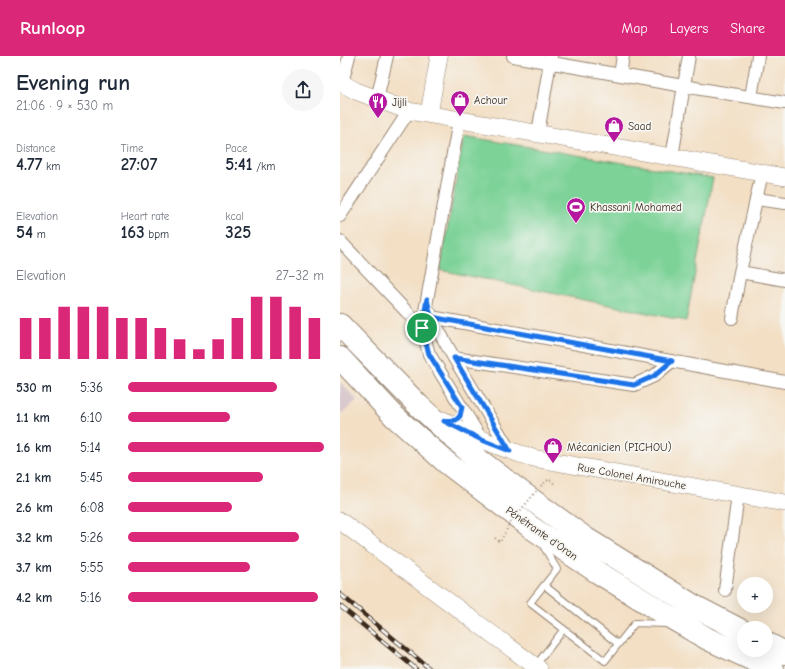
<!DOCTYPE html>
<meta charset="utf-8">
<style>
:root{--surface:#fff;--page:#f6f6f7;--text:#1f2937;--muted:#747a83;--accent:#db2777}
body{margin:0;font-family:"Comic Neue",sans-serif;background:var(--page);color:var(--text);height:100vh;display:flex;flex-direction:column;font-size:15px;white-space:nowrap}
*{box-sizing:border-box;margin:0}
p{font-size:13px;color:var(--muted)}
.icon{flex:none;width:22px;height:22px;fill:none;stroke:currentColor;stroke-width:2;stroke-linecap:round;stroke-linejoin:round}
.map{position:relative;flex:1;overflow:hidden}
.panel{display:flex;flex-direction:column;background:var(--surface);width:340px}
.panel>*{flex:none}
.fabs{position:absolute;left:397px;top:521px;display:grid;gap:8px}
.fabs a{display:grid;place-items:center;width:36px;height:36px;border-radius:50%;background:var(--surface);box-shadow:0 4px 16px #0002;font-size:20px}
.pin{position:absolute;display:grid;place-items:center;width:34px;height:34px;color:#fff;margin:-17px;border:2px solid #fff;border-radius:50%;box-shadow:0 1px 4px #0007}
.round{display:grid;place-items:center;flex:none;width:42px;height:42px;border-radius:21px;background:var(--page)}
.head{display:flex;align-items:center;justify-content:space-between;height:68px;padding:0 16px}
h1{font-size:22px;font-weight:700;line-height:30px}
.figures{display:grid;grid-template-columns:repeat(3,1fr);gap:6px;height:68px;padding:4px 16px}
.figures div{display:grid;align-content:center}
.figures b{font-size:17px;font-weight:700}
.figures small{font-size:11px;font-weight:400}
.figures p{font-size:11px}
.chart{height:112px;padding:8px 16px}
.chart p{display:flex;justify-content:space-between}
.chart svg{width:100%;height:72px;margin-top:4px;stroke:var(--accent);stroke-width:6}
ul{padding:0 16px;list-style:none;font-size:13px}
li{display:grid;grid-template-columns:64px 48px 1fr;align-items:center;height:30px}
li i{height:10px;border-radius:5px;background:var(--accent)}
header{display:flex;align-items:center;gap:24px;box-sizing:border-box;height:56px;padding:0 20px;background:var(--accent);color:#fff}
header strong{font-size:19px}
nav{display:flex;gap:22px;margin-inline-start:auto;font-size:14px}
main{display:flex;flex:1;min-height:0}
.map>svg:first-child{display:block}
</style>
<header>
<strong>Runloop</strong>
<nav><a>Map</a><a>Layers</a><a>Share</a></nav>
</header>
<main>
<section class="panel">
<div class="head"><div><h1>Evening run</h1><p>21:06 · 9 × 530 m</p></div><a class="round"><svg class="icon" aria-label="share" viewBox="0 0 24 24"><path d="M12 15V3M7 8l5-5 5 5M5 13v7h14v-7"/></svg></a></div>
<div class="figures">
<div><p>Distance</p><b>4.77<small> km</small></b></div>
<div><p>Time</p><b>27:07</b></div>
<div><p>Pace</p><b>5:41<small> /km</small></b></div>
</div>
<div class="figures">
<div><p>Elevation</p><b>54<small> m</small></b></div>
<div><p>Heart rate</p><b>163<small> bpm</small></b></div>
<div><p>kcal</p><b>325</b></div>
</div>
<div class="chart"><p><span>Elevation</span>27–32 m</p>
<svg viewBox="0 0 160 44" preserveAspectRatio="none"><path d="M5 44V19M15 44V19M25 44V12M35 44V12M45 44V12M55 44V19M65 44V19M75 44V25M85 44V32M95 44V38M105 44V32M115 44V19M125 44V6M135 44V6M145 44V12M155 44V19"/></svg>
</div>
<ul>
<li><b>530 m</b>5:36<i style="width:76%"></i></li>
<li><b>1.1 km</b>6:10<i style="width:52%"></i></li>
<li><b>1.6 km</b>5:14<i style="width:100%"></i></li>
<li><b>2.1 km</b>5:45<i style="width:69%"></i></li>
<li><b>2.6 km</b>6:08<i style="width:53%"></i></li>
<li><b>3.2 km</b>5:26<i style="width:87%"></i></li>
<li><b>3.7 km</b>5:55<i style="width:62%"></i></li>
<li><b>4.2 km</b>5:16<i style="width:97%"></i></li>
</ul>
</section>
<div class="map">
<svg width="445" height="613" viewBox="0 0 445 613">
<rect width="100%" height="100%" fill="#f6f6f2"/>
<filter id="ink" filterUnits="userSpaceOnUse"><feTurbulence type="fractalNoise" baseFrequency=".025" numOctaves="2"/><feDisplacementMap in="SourceGraphic" scale="8" xChannelSelector="R" yChannelSelector="G"/><feConvolveMatrix kernelMatrix="1 2 1 2 8 2 1 2 1" color-interpolation-filters="sRGB"/></filter>
<filter id="wash" filterUnits="userSpaceOnUse"><feTurbulence type="fractalNoise" baseFrequency=".012" numOctaves="4" result="noise"/><feDisplacementMap in="SourceGraphic" scale="16" xChannelSelector="R" yChannelSelector="G"/><feGaussianBlur stdDeviation="0.9" result="paint"/><feColorMatrix in="noise" values="0 0 0 0 0 0 0 0 0 0 0 0 0 0 0 0 0 1.4 0 .05"/><feComposite in="paint" operator="in"/></filter>
<g filter="url(#wash)">
<rect width="100%" height="100%" fill="#f3dfc4"/>
<path fill="#d2bec5" d="M0 326 17 344 3 357 0 356Z"/>
<path fill="#7bd297" stroke="#5b7e5a" d="M124 80 373 122 346 265 100 214Z"/>
</g>
<g filter="url(#ink)">
<g fill="none" stroke-linecap="round" stroke-linejoin="round">
<g stroke="#978471" stroke-width="8">
<path id="lane" d="M202 488 217 513 190 547 265 605 295 567 327 568
M204 529 278 588
M196 609 224 573"/>
</g>
<g stroke="#978471" stroke-width="14">
<path id="street" d="M173 0 343 30 445 47
M280 19 283 0
M2 27 9 0
M411 41 418 0
M37 43 47 0
M119 64 84 261 82 272 89 298 141 383
M198 77 211 0
M332 101 349 0
M416 143 445 147
M0 160 69 55
M0 185 82 272
M400 216 445 224
M90 256 91 261 114 302 170 395
M91 261 445 326
M392 262 400 216 422 117
M114 302 294 329 314 320 332 305
M385 534 398 439"/>
</g>
<g stroke="#978471" stroke-width="18">
<path id="secondary" d="M0 26 16 35 69 55 445 121
M89 58 99 0
M103 364C131 381 161 392 193 402L445 447
M0 465 199 613"/>
</g>
<g stroke="#978471" stroke-width="24">
<path id="highway" d="M0 269 79 350 135 401 181 436 245 482 354 550 404 576
M0 302 55 361 107 407 192 472 259 517 330 561 368 583 433 613
M426 587 445 597"/>
</g>
<path stroke="#978471" stroke-width="2" stroke-dasharray="1 3" stroke-linecap="butt" d="M201 430 209 423 216 429
M155 482 160 486 167 473"/>
<use href="#lane" stroke="#fff" stroke-width="6"/>
<use href="#street" stroke="#fff" stroke-width="12"/>
<use href="#secondary" stroke="#fff" stroke-width="17"/>
<use href="#highway" stroke="#fff" stroke-width="22"/>
<g stroke="#3b2a1e" stroke-width="4.5">
<path id="rail" d="M0 538 90 613
M0 550 76 613"/>
</g>
<use href="#rail" stroke="#f6f6f2" stroke-width="3" stroke-dasharray="9" stroke-linecap="butt"/>
<path stroke="#978471" stroke-width="2" stroke-dasharray="1 3" stroke-linecap="butt" d="M168 470 198 433"/>
</g>
</g>
<g fill="none" stroke-linecap="round" stroke-linejoin="round" filter="url(#ink)">
<g stroke="#fff" stroke-width="8">
<path id="route" d="M87 243 91 261 332 305 314 320 294 329 114 302 170 395 142 384 104 365 116 364 120 360 122 351 89 298 82 272Z"/>
</g>
<use href="#route" stroke="#1a73e8" stroke-width="5"/>
</g>
<defs>
<g id="shop-pin" transform="scale(1)"><path d="M0 17L-7.5 6A9.5 9.5 0 1 1 7.5 6Z" fill="#b5179e" stroke="#f6f6f2"/><path d="M-5-2.5h2.3a2.7 3.5 0 0 1 5.4 0H5L5.5 6h-11ZM-1.5-2.5h3a1.5 2.3 0 0 0-3 0Z" fill="#fff"/></g>
<g id="restaurant-pin" transform="scale(1)"><path d="M0 17L-7.5 6A9.5 9.5 0 1 1 7.5 6Z" fill="#b5179e" stroke="#f6f6f2"/><path d="M-5-6h1v4h1v-4h1v4h1v-4h1v5L-1.5 .5V6h-2V.5L-5-1ZM5-6V6H3V1.5H1.5Q1.5-4 5-6Z" fill="#fff"/></g>
<g id="stadium-pin" transform="scale(1)"><path d="M0 17L-7.5 6A9.5 9.5 0 1 1 7.5 6Z" fill="#b5179e" stroke="#f6f6f2"/><path d="M0-5a6.5 5 0 1 0 0 10a6.5 5 0 1 0 0-10ZM-3.5-1.8h7v3.6h-7Z" fill="#fff"/></g>
</defs>
<g fill-rule="evenodd">
<use href="#shop-pin" x="120" y="44"/>
<use href="#restaurant-pin" x="38" y="46"/>
<use href="#shop-pin" x="274" y="70"/>
<use href="#stadium-pin" x="236" y="151"/>
<use href="#shop-pin" x="213" y="391"/>
</g>
<g text-anchor="middle" stroke-width="3.5" stroke-linejoin="round" paint-order="stroke">
<g font-size="11" fill="#3b2a1e" stroke="#f6f6f2" text-anchor="start">
<text x="134" y="48">Achour</text>
<text x="52" y="50">Jijli</text>
<text x="288" y="74">Saad</text>
<text x="250" y="155">Khassani Mohamed</text>
<text x="227" y="395">Mécanicien (PICHOU)</text>
</g>
<g font-size="11" fill="#3b2a1e" stroke="#f6f6f2">
<text transform="translate(292 420) rotate(10)" y="4">Rue Colonel Amirouche</text>
<text transform="translate(202 477) rotate(35)" y="4">Pénétrante d'Oran</text>
</g>
</g>
</svg>
<div class="fabs">
<a>+</a>
<a>−</a>
</div>
<div class="pin" style="left:82px;top:272px;background:#1e9e55"><svg class="icon" aria-label="arrive" viewBox="0 0 24 24"><path d="M6 21V4h12l-3 4 3 4H6"/></svg></div>
</div>
</main>
